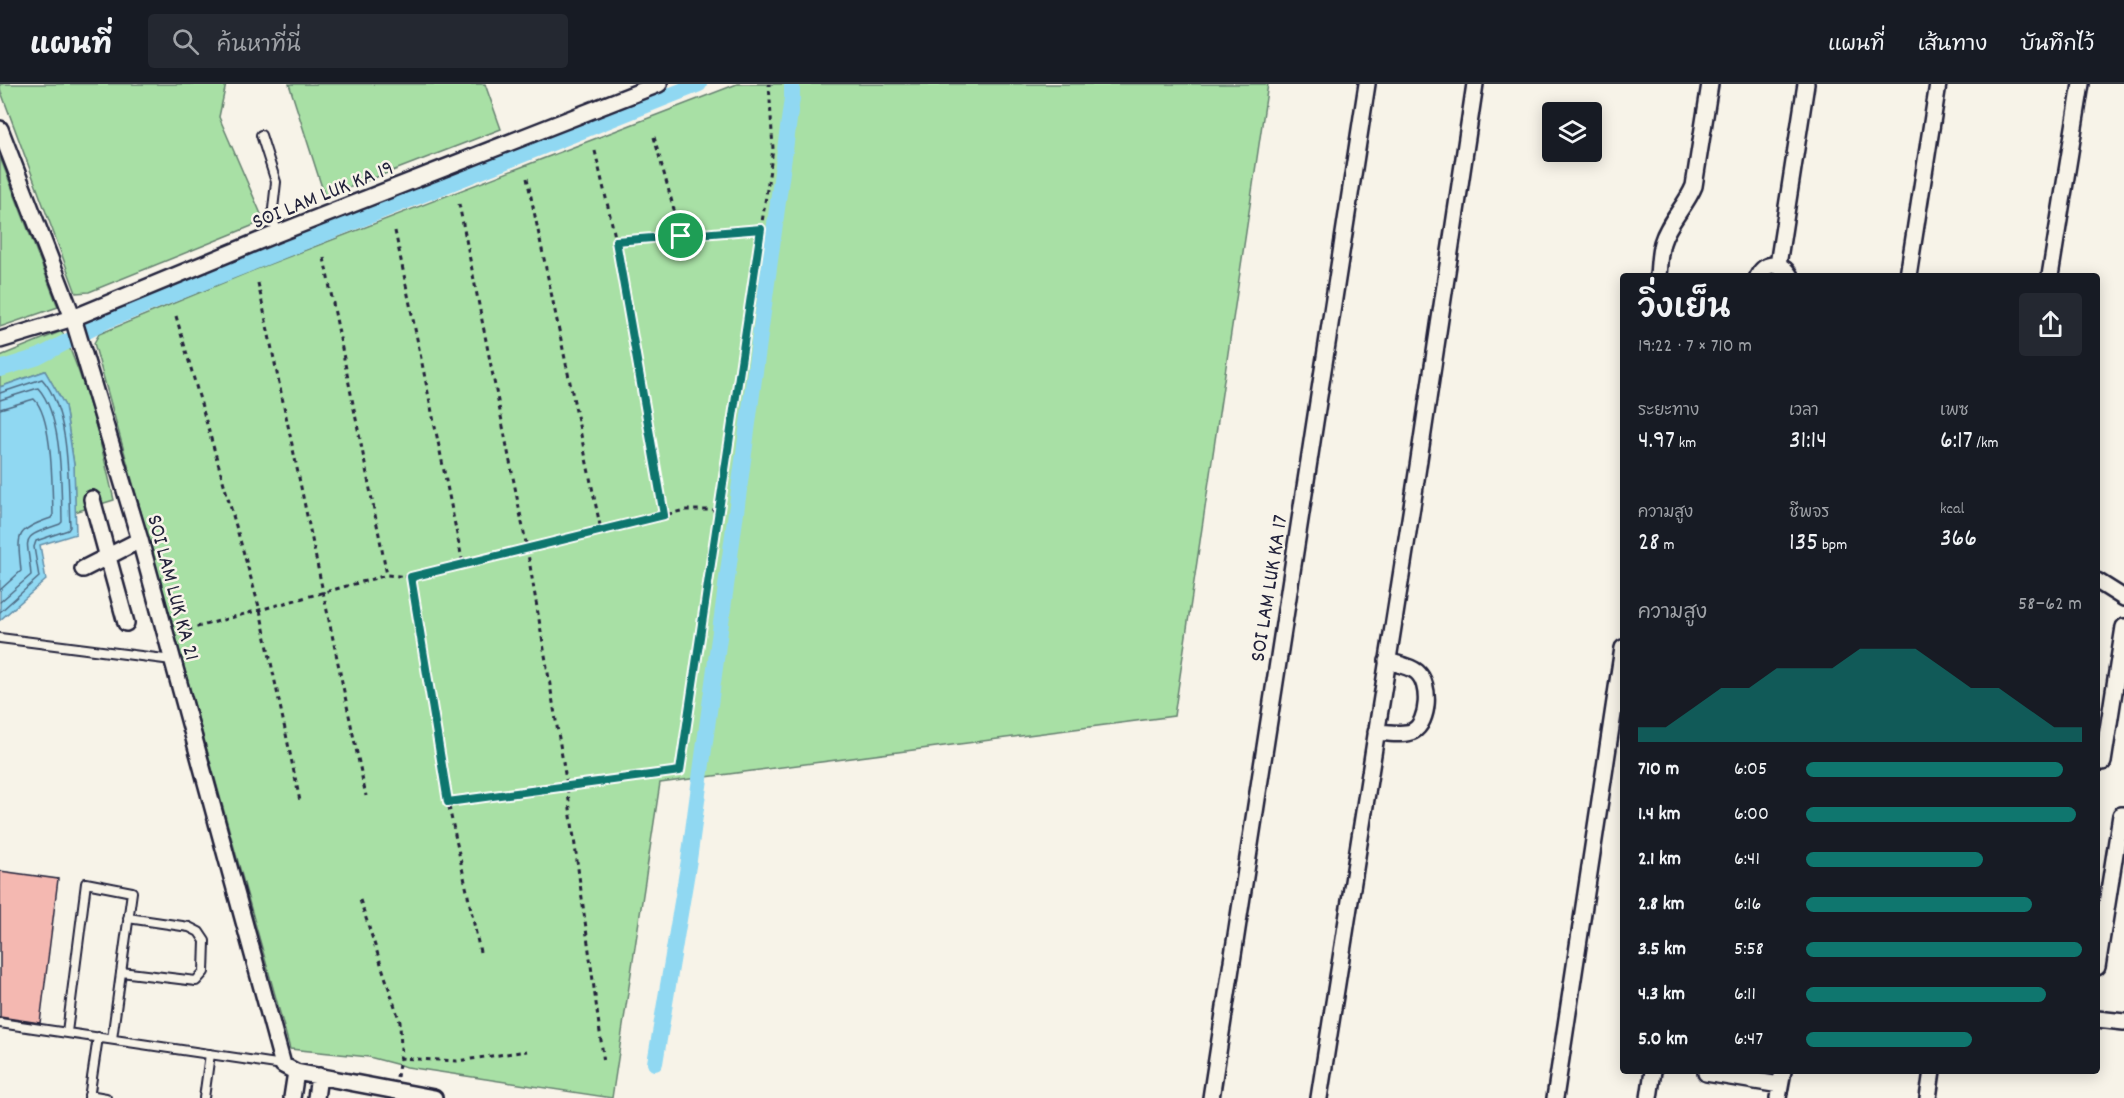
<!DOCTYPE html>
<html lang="th">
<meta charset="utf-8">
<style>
:root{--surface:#171b24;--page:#242831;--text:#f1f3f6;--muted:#9ea1a6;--line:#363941;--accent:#0f766e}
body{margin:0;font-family:Dekko,"Playpen Sans Thai",sans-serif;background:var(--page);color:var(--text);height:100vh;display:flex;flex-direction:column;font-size:22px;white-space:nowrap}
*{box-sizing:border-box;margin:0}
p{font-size:20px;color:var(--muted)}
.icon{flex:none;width:33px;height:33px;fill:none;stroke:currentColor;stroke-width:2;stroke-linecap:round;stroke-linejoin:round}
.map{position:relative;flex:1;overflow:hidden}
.sheet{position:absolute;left:1620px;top:189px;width:480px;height:801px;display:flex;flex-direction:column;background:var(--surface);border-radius:6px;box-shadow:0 3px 15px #0003}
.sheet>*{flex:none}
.controls{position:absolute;left:1542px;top:18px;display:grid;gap:12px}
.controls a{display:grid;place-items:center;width:60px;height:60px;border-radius:6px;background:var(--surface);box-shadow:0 3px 15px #0003;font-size:30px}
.pin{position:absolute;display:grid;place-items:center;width:51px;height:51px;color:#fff;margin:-26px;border:3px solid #fff;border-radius:50%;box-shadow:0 2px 6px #0007}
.round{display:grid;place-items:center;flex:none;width:63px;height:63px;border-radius:6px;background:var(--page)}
.headline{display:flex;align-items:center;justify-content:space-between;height:102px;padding:0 18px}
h1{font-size:33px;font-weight:600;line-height:45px}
.stats{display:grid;grid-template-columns:repeat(3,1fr);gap:9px;height:102px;padding:6px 18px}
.stats div{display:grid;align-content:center}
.stats b{font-size:26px;font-weight:600}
.stats small{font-size:16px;font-weight:400}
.stats p{font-size:16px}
.chart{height:168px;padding:12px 18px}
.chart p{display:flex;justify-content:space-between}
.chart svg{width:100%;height:108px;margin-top:6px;fill:var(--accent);opacity:.7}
ul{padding:0 18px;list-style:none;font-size:20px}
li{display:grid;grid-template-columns:96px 72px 1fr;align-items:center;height:45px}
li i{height:15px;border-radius:8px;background:var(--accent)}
header{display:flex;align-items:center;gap:36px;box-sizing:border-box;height:84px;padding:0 30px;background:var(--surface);border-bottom:2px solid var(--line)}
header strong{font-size:28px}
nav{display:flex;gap:33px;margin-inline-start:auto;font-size:21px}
.search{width:420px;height:54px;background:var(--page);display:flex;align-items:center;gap:15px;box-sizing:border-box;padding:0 21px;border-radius:6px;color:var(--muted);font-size:22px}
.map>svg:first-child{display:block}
</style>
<header>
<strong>แผนที่</strong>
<div class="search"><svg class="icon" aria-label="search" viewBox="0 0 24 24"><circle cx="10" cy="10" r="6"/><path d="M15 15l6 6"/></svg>ค้นหาที่นี่</div>
<nav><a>แผนที่</a><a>เส้นทาง</a><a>บันทึกไว้</a></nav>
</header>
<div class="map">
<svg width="2124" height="1014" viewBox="0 0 2124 1014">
<rect width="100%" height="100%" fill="#f7f3e8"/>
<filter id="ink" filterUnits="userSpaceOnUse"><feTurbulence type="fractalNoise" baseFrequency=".0167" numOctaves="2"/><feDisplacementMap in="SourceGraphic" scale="12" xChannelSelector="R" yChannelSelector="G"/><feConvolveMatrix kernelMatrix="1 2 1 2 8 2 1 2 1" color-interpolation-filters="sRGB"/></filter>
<g filter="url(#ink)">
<path fill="#a8e0a5" stroke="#658170" stroke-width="1.5" d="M0 0H226L219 33 264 137 89 208 76 209 0 5Z
M289 0H485L501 45 325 113Z
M737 0H1268L1174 632 660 699 612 1014 407 983 369 973 290 965 94 259 99 250 254 186Z
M0 73 58 223 0 243Z
M62 247C87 300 101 359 114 416L75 428 74 381 65 322 45 287 0 303V272Z"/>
<path fill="#90d8f2" stroke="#648fa9" stroke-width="1.5" d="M45 287 65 322 74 381 76 450 40 461 46 496 0 536V303Z"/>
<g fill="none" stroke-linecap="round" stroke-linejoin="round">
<path stroke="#4e6b84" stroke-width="1.5" d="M0 309 42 295C71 327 68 401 70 443L68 446 36 457 34 463 39 493 0 528
M0 316 38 304C63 332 61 401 62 438L60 440C17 455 28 451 31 491L0 518
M0 325 34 315C53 334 52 404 53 431L51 434C13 447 18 451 21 487L0 506"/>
<path stroke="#90d8f2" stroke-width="16" d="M0 285 38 273 108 236 699 0
M655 979 689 776 792 14V0"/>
</g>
<path fill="#f4b8b1" stroke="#22223b" stroke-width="1.5" d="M0 787 58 795 40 939 0 933Z"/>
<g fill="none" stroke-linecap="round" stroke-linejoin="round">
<g stroke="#22223b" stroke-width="12">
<path id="lane" d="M261 51 276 98 273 125 276 150
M0 554 172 576
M121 888 196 897 204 888 205 857 199 848 189 843 128 834
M0 939 283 981
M67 948 86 799 132 808 112 955
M89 1011 106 1014
M89 1014 98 953
M204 1014 210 970"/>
</g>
<g stroke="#22223b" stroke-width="20">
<path id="street" d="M0 45 73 234 140 456 283 981 296 988 434 1014
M1778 181 1806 0
M1658 192C1659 181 1659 170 1662 159 1668 138 1686 122 1694 102L1710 0
M1758 192C1766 177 1782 178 1790 192
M1908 192 1938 0
M2050 192 2081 0
M0 256 73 234 276 150 659 0
M92 415 126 539
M83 485 140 456
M2097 497 2124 514
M1376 648C1386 648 1404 652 1413 647 1429 638 1431 600 1417 588 1410 582 1397 580 1387 577
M2103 678 2124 543
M2097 883 2121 731H2124
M2097 935 2124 938
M1706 989 1780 1001
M292 1014 296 988
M316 1014 319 992
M1211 1014 1367 0
M1319 1014 1413 416 1475 0
M1555 1014 1623 564
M1649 1014 1653 987
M1778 1014 1783 987
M1928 1014 1932 987"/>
</g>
<path stroke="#22223b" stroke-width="3" stroke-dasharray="4.5 4.5" stroke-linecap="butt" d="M654 53 681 151
M595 67 616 157
M527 94 601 446
M459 120 527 464 567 702 604 979
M761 145 773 65 769 0
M395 147 463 480
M324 174 387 491
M258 199 366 712
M176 232 260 526 300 717
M411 493 448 718
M179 548 387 491 411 493 685 426H717L761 145 616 157 664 431
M360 816 400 938 401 967 397 993
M480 868 448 718 680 687 717 426
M399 974 457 977 527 967"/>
<use href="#lane" stroke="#f7f3e8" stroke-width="8"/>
<use href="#street" stroke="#f7f3e8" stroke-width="15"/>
</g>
</g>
<g fill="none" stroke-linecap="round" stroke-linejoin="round" filter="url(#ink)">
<g stroke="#fff" stroke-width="12">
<path id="route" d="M761 145 680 687 448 718 411 493 664 431 616 157Z"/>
</g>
<use href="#route" stroke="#0f766e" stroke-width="8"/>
</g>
<g text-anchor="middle" stroke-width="5" stroke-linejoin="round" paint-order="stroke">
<g font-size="22" fill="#22223b" stroke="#f7f3e8">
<text transform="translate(322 109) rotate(-22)" y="8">SOI LAM LUK KA 19</text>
<text transform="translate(175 503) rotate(75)" y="8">SOI LAM LUK KA 21</text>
<text transform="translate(1267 504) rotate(-81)" y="8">SOI LAM LUK KA 17</text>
</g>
</g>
</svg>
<div class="controls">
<a><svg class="icon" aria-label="layers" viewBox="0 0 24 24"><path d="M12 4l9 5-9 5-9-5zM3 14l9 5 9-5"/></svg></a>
</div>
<div class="pin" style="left:681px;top:152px;background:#1e9e55"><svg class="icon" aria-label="arrive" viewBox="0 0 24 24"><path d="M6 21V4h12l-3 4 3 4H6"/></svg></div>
<section class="sheet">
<div class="headline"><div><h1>วิ่งเย็น</h1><p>19:22 · 7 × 710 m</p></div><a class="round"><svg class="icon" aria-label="share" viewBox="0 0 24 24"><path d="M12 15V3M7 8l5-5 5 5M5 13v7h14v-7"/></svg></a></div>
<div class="stats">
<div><p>ระยะทาง</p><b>4.97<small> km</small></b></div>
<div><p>เวลา</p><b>31:14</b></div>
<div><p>เพซ</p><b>6:17<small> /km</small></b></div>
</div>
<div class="stats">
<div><p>ความสูง</p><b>28<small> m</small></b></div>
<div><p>ชีพจร</p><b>135<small> bpm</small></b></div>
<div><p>kcal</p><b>366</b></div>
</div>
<div class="chart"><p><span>ความสูง</span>58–62 m</p>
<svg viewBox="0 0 160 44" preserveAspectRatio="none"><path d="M0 44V38L10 38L20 30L30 22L40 22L50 14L60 14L70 14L80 6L90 6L100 6L110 14L120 22L130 22L140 30L150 38L160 38V44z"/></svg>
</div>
<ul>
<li><b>710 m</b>6:05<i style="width:93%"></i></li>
<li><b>1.4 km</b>6:00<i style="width:98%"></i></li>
<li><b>2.1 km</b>6:41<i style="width:64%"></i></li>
<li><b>2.8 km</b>6:16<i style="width:82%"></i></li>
<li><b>3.5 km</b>5:58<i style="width:100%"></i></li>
<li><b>4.3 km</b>6:11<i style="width:87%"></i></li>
<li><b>5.0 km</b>6:47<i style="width:60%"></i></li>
</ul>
</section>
</div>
